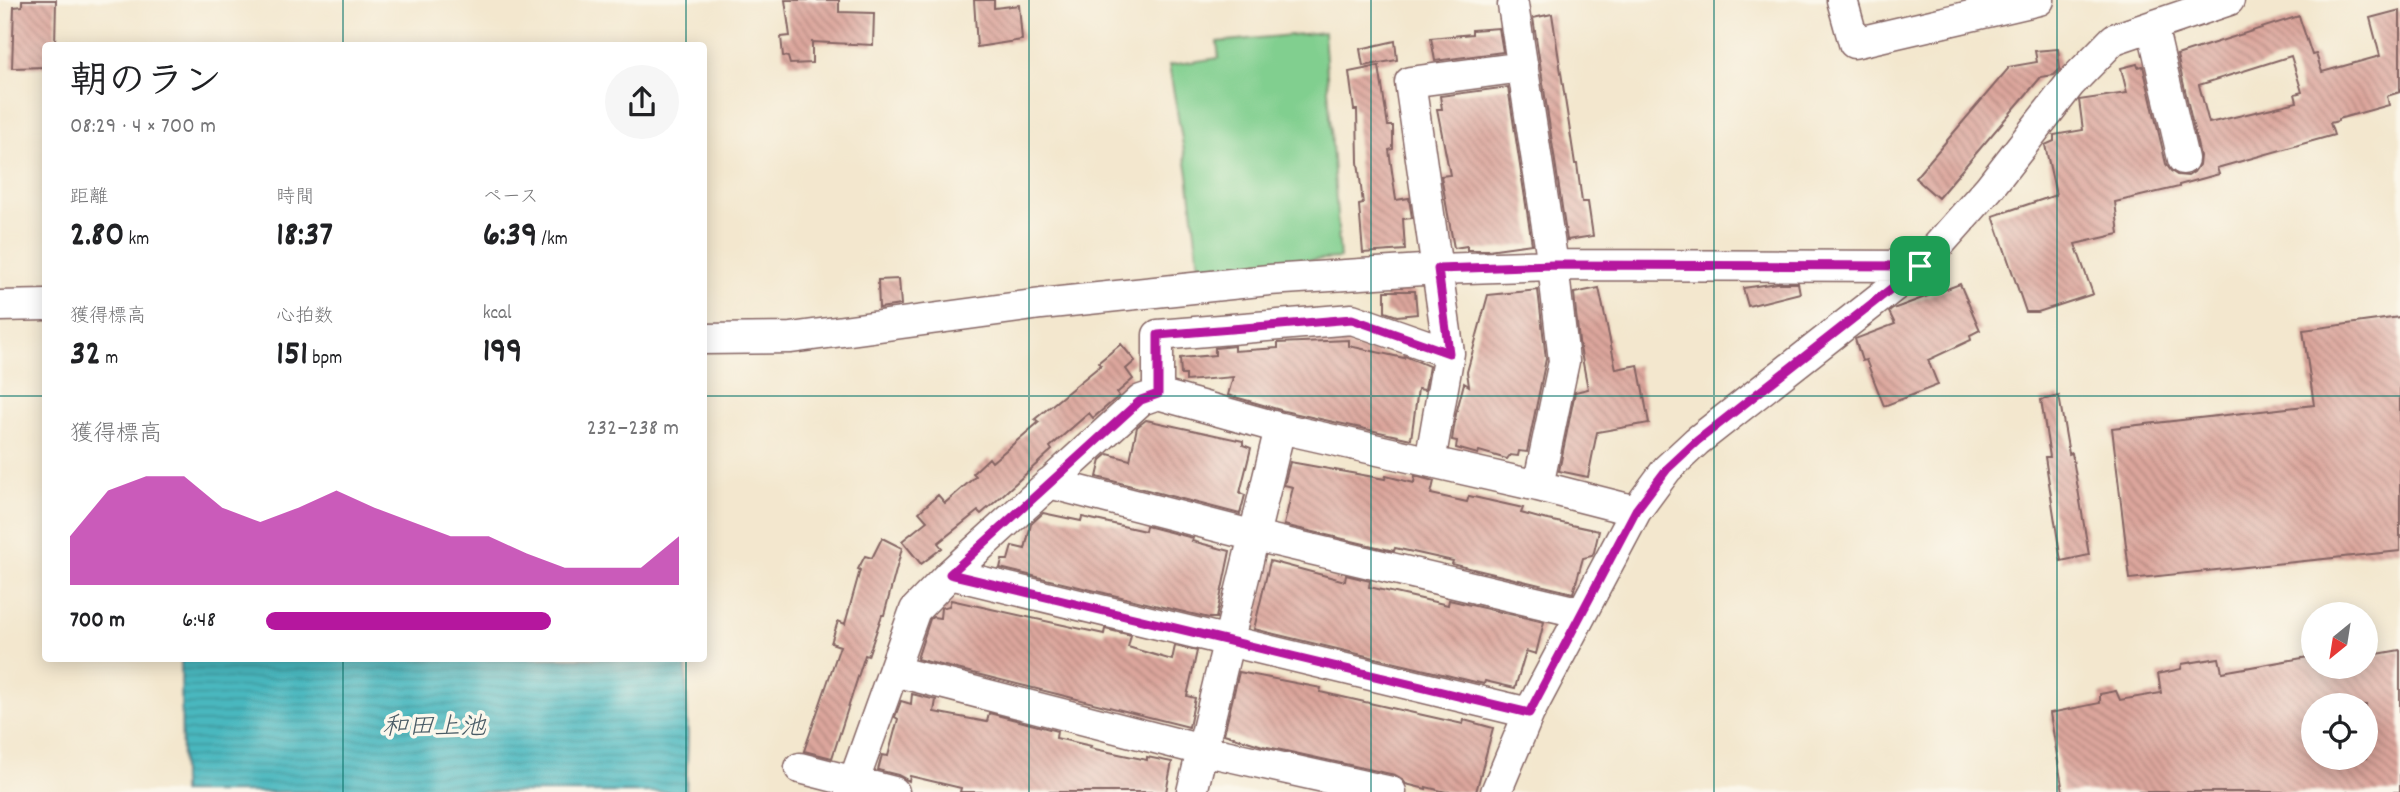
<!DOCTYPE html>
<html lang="ja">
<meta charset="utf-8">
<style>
:root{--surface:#fff;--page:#f6f6f6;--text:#202124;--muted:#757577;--accent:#b5179e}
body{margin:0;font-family:Dekko,"Klee One",sans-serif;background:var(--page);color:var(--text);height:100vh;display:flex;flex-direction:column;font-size:26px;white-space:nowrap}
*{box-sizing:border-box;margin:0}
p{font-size:23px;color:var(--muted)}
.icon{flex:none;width:38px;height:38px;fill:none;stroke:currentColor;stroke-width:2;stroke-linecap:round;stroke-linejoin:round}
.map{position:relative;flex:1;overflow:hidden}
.side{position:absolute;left:42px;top:42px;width:665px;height:620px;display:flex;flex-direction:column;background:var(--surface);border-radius:7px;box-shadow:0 4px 18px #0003}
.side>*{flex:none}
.needle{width:46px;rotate:210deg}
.controls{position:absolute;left:2301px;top:602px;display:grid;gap:14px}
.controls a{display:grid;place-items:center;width:77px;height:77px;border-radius:50%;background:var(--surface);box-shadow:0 4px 18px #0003;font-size:35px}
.pin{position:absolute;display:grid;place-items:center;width:60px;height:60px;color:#fff;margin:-30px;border-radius:14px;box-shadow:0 4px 10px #0006}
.round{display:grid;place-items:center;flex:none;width:74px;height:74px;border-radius:37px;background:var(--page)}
.summary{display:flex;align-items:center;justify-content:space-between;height:119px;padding:0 28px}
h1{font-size:38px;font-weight:800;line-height:52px}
.figures{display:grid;grid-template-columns:repeat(3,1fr);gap:10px;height:119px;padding:7px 28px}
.figures div{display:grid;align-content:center}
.figures b{font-size:35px;font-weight:800}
.figures small{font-size:19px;font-weight:400}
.figures p{font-size:19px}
.chart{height:196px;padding:14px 28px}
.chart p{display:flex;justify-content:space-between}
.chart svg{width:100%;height:126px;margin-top:7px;fill:var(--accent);opacity:.7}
ul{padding:0 28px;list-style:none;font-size:23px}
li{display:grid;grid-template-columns:112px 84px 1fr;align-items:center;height:52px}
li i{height:18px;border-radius:9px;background:var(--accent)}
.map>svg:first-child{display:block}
</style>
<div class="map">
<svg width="2400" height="792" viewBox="0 0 2400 792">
<defs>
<pattern id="water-rules" width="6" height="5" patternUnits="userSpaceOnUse" patternTransform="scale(1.75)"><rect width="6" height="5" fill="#49b8bf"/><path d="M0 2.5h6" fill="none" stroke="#3f959b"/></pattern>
<pattern id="building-back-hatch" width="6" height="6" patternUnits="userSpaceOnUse" patternTransform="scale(1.75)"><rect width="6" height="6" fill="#dca69c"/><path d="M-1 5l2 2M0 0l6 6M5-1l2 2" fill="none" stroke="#b4877f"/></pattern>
</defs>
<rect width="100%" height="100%" fill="#fbf7ec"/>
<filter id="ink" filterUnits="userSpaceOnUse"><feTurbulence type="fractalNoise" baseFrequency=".0143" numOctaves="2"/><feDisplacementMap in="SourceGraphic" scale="14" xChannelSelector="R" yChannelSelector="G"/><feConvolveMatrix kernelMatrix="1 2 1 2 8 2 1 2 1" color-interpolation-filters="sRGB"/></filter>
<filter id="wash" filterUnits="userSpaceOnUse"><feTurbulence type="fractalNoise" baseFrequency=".00686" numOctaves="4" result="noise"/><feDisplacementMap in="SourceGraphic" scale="28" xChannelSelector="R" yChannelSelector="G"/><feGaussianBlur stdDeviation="1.57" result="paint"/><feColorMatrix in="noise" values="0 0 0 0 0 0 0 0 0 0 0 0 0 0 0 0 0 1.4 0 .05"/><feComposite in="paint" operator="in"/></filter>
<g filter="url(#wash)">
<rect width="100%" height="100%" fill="#f3e7ce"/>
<path fill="#81cf8f" stroke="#66775d" stroke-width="2" d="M1324 32 1340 258 1199 267 1188 174 1169 65 1219 58 1217 42Z"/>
<path fill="url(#water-rules)" stroke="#4a6c75" stroke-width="2" d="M181 658H686L688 737 686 792H182Z"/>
<g id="blocks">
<path fill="url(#building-back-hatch)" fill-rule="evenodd" d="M22 0H56L55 46H46V67L12 68 14 7 22 6Z
M785 0H839V12L874 13 873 45 812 42V63L790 64 788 57 783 56 781 37 790 36Z
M974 0H994V8L1019 5 1022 40 977 47Z
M2400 10V92L2387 96 2389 105 2338 119V121L2330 123 2334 135 2217 168 2219 174 2179 185V187L2115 202 2119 234 2075 244 2093 294 2038 312H2026L1993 216 2056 195 2045 145 2054 141V135L2083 130 2079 100 2127 93 2121 68 2137 64 2138 67 2143 66 2166 164 2171 171 2177 175 2188 176 2194 172 2199 165 2200 156 2177 55 2299 16 2312 55 2316 54 2322 72 2380 56 2370 18ZM2291 56 2302 92 2295 94 2297 102 2209 123 2199 85Z
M1552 14 1575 164H1577L1582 202H1588L1593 236 1567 240 1533 18Z
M1499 28 1503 52 1435 61 1431 38 1472 34V30Z
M1395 41 1397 60 1363 66 1360 49Z
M2058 49 2060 69 2054 75 2041 77 1938 198 1915 178 2008 69V67L2037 62 2035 51Z
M1379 66 1388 126H1393V149L1389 150 1396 200 1409 198 1412 218 1403 219 1405 250 1363 253 1359 205 1363 204 1358 162 1357 110H1354L1349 72Z
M1508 87 1532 244 1488 250H1467V246L1454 248 1441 176 1450 175 1437 109H1442L1440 96Z
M899 279 901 305 879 308 878 280Z
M1777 283H1798L1800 293 1748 306 1743 288Z
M1960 284 1980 330 1970 335 1971 340 1928 360 1938 385 1884 406 1866 360 1862 361 1855 339 1895 324 1889 312 1893 309Z
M1599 288 1616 369 1638 365 1649 423 1597 432 1588 477 1559 471 1575 392 1588 389 1579 342 1574 293Z
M1538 290 1546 359 1527 452 1519 451 1518 456 1510 455 1507 459 1479 451 1478 454 1456 448 1457 441 1452 440 1456 414 1464 383 1469 386 1467 372 1488 295Z
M1385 291H1415L1417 314 1397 316 1385 312Z
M2400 317V551L2130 579 2112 428 2314 405 2303 330Z
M1349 340V346L1404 358 1405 356 1429 366 1425 390 1418 389 1411 439 1284 411 1228 395 1233 377 1186 381V375H1181L1180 358 1215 355V348L1234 346V351L1278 348V343Z
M1121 344 1135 361 1126 369 1133 379 1117 393 1119 396 1093 418 1089 413 1050 447 1052 450 995 502 981 514 978 511 938 543 942 548 921 564 902 541 927 521 919 512 938 495 945 503 976 476 973 473 989 458 992 462 1039 422 1035 419 1101 365 1099 362Z
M2059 396 2069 454 2072 453 2089 555 2061 561 2045 457H2050L2041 400Z
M1146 420 1243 441V445L1251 448 1240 493 1245 495 1240 514 1097 477 1101 460 1108 454 1130 460 1137 427Z
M1290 462 1385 479 1386 476 1414 483 1415 476 1434 481 1431 494 1467 502 1469 496 1523 508 1521 513 1539 518 1599 531 1594 552 1592 556 1583 558 1573 593 1452 564 1453 561 1395 548 1394 551 1284 525 1293 487 1284 485Z
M1043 513 1081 521 1082 517 1145 531 1146 526 1193 538 1192 541 1230 551 1216 618H1209L1000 568 1002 560H1008L1012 546 1025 549 1031 524Z
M882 538 902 548 884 615H882L868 656 865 655 832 758 804 751 840 646 831 643 838 621 845 624 860 570 858 569 865 556 872 558Z
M1270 561 1345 581 1346 575 1370 581 1369 587 1448 605 1449 600 1544 622 1536 654 1526 651 1515 688 1485 681 1484 684 1254 629Z
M951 600 1104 634 1105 629 1131 635 1128 647 1172 660 1175 646 1197 651 1187 696 1195 698 1189 727 917 659 930 619 933 617 940 618 941 608 949 606Z
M2400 650V792H2063L2050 713 2100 703V694L2116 691 2120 700 2161 693 2158 674 2181 669 2182 664 2219 658 2222 672 2314 656V667H2366V656ZM2314 705H2366V758H2314Z
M1239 672 1321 688 1320 692 1463 724 1464 720 1493 728 1476 792H1446L1426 787V789L1406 784 1402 779 1395 775 1263 746 1224 734Z
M912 694 936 700 934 712 987 722 989 713 1057 731 1056 738 1091 746 1090 748 1147 760V757L1172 762 1166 792H960L961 788 910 776 909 781 898 775 878 770 882 755 888 756 898 719 895 717 901 701 911 704Z"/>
</g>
</g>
<g filter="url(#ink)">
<use href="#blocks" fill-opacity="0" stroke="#856564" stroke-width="2"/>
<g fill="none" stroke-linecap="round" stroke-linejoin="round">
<g stroke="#856564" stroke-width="33">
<path id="minor" d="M1842 0 1854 43 2039 0
M1513 5 1553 265 1564 361 1538 486
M2152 26 2183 159
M0 306 46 305
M704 339 791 338 1041 304 1269 280 1438 269 1553 265 1920 266
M1158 394V335L1352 319 1449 353
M1430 462 1449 353 1410 82 1523 67
M1049 483 1255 536 1582 613
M950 574 1529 713
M894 671 1202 750 1391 792
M800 768 894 792
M850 792 915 610 950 574 1141 400 1158 394 1280 428 1538 486 1636 511
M1192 792 1280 428
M1496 792 1529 713 1636 511 1667 469 1697 441 1920 266 1989 188 2070 84 2114 39 2229 0"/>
</g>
<use href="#minor" stroke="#fff" stroke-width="30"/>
</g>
</g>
<g fill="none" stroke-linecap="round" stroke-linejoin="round" filter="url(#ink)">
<g stroke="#fff" stroke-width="14">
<path id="route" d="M1553 265 1920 266 1697 441 1667 469 1636 510 1529 713 950 574 1141 400 1158 394V335L1352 319 1449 353 1438 269Z"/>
</g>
<use href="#route" stroke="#b5179e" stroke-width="9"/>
</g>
<path fill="none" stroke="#0f766e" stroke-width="2" stroke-opacity="0.55" d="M343 0V46M686 0V46M1029 0V792M1371 0V792M1714 0V792M2057 0V792M0 396H46M704 396H2400M343 658V792M686 658V792"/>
<g text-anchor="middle" stroke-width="7" stroke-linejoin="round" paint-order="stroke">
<g font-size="26" font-style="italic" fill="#4a5c66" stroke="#fbf7ec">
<text x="434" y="734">和田上池</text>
</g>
</g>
</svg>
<div class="controls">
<a><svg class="needle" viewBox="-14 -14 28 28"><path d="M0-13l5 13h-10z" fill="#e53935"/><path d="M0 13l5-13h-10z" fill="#757577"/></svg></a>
<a><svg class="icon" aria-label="locate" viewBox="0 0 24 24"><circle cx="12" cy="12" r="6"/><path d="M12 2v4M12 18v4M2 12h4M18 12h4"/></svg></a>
</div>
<div class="pin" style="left:1920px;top:266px;background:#1e9e55"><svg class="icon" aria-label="arrive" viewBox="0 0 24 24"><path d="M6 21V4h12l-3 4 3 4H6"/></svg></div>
<section class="side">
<div class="summary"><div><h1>朝のラン</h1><p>08:29 · 4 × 700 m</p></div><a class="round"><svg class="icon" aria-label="share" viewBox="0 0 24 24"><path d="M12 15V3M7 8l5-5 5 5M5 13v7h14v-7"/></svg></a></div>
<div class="figures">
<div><p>距離</p><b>2.80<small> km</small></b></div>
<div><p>時間</p><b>18:37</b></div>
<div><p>ペース</p><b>6:39<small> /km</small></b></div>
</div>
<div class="figures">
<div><p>獲得標高</p><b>32<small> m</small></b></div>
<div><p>心拍数</p><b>151<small> bpm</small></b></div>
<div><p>kcal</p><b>199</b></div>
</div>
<div class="chart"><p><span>獲得標高</span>232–238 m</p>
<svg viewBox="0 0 160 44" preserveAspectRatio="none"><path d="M0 44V27L10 11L20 6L30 6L40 17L50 22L60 17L70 11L80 17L90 22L100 27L110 27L120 33L130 38L140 38L150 38L160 27V44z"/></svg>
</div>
<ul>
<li><b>700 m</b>6:48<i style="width:69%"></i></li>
</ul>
</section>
</div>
